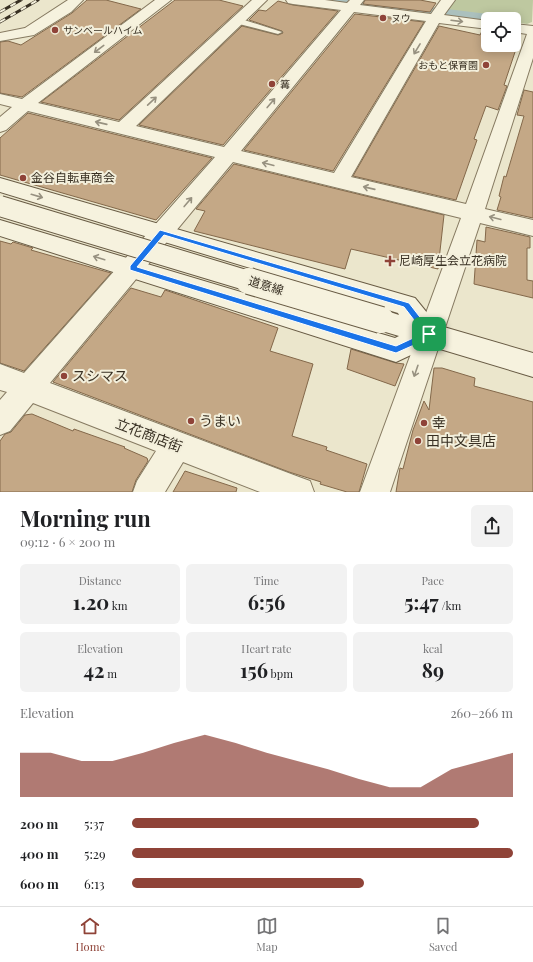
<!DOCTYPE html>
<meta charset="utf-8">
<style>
:root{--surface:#fff;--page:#f2f2f2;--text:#202124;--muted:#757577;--line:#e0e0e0;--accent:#8f4338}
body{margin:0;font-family:"Playfair Display","Noto Sans JP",serif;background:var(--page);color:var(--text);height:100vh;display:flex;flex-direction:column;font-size:15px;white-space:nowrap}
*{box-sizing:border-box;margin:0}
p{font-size:13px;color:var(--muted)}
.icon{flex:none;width:22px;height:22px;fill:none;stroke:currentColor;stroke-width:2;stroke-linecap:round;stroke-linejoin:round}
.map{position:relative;height:492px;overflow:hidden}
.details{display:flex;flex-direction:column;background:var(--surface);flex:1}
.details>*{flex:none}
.controls{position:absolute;left:481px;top:12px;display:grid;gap:8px}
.controls a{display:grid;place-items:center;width:40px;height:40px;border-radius:6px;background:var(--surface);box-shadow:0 2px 10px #0003;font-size:20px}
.pin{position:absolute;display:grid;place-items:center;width:34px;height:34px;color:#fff;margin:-17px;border-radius:8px;box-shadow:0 2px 6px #0006}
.round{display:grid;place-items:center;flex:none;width:42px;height:42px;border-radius:6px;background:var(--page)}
.summary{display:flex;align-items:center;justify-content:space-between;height:68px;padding:0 20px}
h1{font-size:22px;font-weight:700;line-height:30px}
.metrics{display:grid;grid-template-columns:repeat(3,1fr);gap:6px;height:68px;padding:4px 20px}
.metrics div{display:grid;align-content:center;border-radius:6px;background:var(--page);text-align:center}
.metrics b{font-size:20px;font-weight:700}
.metrics small{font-size:11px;font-weight:400}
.metrics p{font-size:11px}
.chart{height:112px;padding:8px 20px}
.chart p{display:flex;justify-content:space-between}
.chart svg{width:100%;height:72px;margin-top:4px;fill:var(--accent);opacity:.7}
ul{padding:0 20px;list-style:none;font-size:13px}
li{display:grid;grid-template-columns:64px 48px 1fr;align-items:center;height:30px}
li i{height:10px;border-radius:5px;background:var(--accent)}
.tabs{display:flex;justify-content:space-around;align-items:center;height:56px;border-top:1px solid var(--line);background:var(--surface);font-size:11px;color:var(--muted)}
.tabs a{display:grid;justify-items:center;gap:2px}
.tabs .current{color:var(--accent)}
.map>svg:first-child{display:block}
</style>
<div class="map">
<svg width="533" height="492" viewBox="0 0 533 492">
<rect width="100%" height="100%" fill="#ebe6cc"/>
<path fill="#bec8a0" d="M453 0H533L532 22 527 24 514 22V19H488L450 14 447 12Z"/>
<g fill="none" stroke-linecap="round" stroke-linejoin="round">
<path fill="#abc0bd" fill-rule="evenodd" d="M307 0H373L488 14 496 16 498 19H488V28L318 7 310 5Z"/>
</g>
<path fill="#c4a886" stroke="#83684a" d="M87 0H106L141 9 22 97 0 93V42L8 41 21 45 72 13Z
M175 0H219L243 6 119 120 41 102Z
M365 0H420L436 3 430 12 363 4Z
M278 1 293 5 338 11 223 145 139 125 242 26 278 35 283 33 282 31 249 20 259 10 266 11Z
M355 14 424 22 333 171 244 150Z
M439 26 480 35 482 31 488 33V45H514V38L519 40 504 85 507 86 498 110 486 106 474 139 477 140 456 200 353 176Z
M524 90 533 92V218L497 210 501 197 499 196 504 176 506 177 524 116 517 115Z
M28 113 212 158 156 220 0 175V138Z
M234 164 444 215 438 269 351 249 345 269 194 231 205 211 196 209Z
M486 227 530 237V248H527V280L533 281V298L474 284 477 240 485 242Z
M0 241 11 244 13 242 33 248 31 250 111 273 24 371 0 363Z
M131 288 161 297 165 290 278 328 270 351 313 364 292 436 327 447 326 450 367 464 359 492H347L320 484 321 482 289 472 53 382Z
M351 349 396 363 404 364 395 386 347 369Z
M434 368H442L475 378 474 386 533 402V492H396L400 468 403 469 413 430 424 401 429 410Z
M32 414 73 431 74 429 125 447 124 448 147 458 148 461 136 480 132 492H0V441L5 434 11 432 25 415Z
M185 471 237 488 236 492H173Z"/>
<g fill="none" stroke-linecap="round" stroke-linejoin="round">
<g stroke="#867a61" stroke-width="2">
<path id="lane" d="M235 19H241L282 32 278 34 235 23Z"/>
</g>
<g stroke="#867a61" stroke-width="2">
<path id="street" d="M68 0H83L71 12 34 35 0 41V33L25 28Z
M155 0H171L38 103 119 122 252 0H267L136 126 224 147 341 10 293 4 288 3 286 0H325L347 3 350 0H364L360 5 431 14 441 0H455L444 15 488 21V29L439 23 351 177 466 204 527 34 514 32V24L533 26V58L485 209 533 220V236L480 223 390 492H360L461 218 233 162 50 383 299 477 310 481 314 492H260L183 462 165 492H133L137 481 156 451 33 403 10 431 0 435V400L7 392 0 390V364L24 373 215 157 28 111 6 130 0 132V117L12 107 0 104V94L22 99ZM354 12 426 21 334 173 241 151Z"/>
</g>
<g stroke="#685b44" stroke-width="2">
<path id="secondary" d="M0 178 415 298 437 325 533 353V377L430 346 396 362 0 236V220L395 338 399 336 372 328 369 320 372 312 381 309 399 315 398 313 0 192Z"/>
</g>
<use href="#lane" fill="#f6f2de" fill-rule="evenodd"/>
<use href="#street" fill="#f6f2de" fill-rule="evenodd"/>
<use href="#secondary" fill="#f6f2de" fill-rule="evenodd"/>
<g stroke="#383023" stroke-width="3">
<path id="rail" d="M0 12 21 0
M0 22 38 0"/>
</g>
<use href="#rail" stroke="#f3efdb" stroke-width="2" stroke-dasharray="6" stroke-linecap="butt"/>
<g stroke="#685b44" stroke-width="22" stroke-linecap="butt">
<path id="secondary-bridge-far1" d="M0 206 252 282"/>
</g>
<g stroke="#685b44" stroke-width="28" stroke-linecap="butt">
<path id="secondary-bridge" d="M249 281 381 320"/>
</g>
<use href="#secondary-bridge-far1" stroke="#f6f2de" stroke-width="20"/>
<use href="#secondary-bridge" stroke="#f6f2de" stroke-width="26"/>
</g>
<defs><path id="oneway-shaft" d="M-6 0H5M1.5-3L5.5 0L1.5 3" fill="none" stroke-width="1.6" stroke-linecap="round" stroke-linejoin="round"/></defs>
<g stroke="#979180">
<use href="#oneway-shaft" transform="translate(457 21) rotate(7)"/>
<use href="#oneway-shaft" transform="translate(99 49) rotate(143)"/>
<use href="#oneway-shaft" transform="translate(417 49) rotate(121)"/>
<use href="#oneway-shaft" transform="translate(152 101) rotate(-43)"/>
<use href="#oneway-shaft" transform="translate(271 103) rotate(-50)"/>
<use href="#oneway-shaft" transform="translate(101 123) rotate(-167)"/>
<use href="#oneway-shaft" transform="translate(268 164) rotate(-166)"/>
<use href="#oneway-shaft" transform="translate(369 188) rotate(-167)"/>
<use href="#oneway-shaft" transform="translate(37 196) rotate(16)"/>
<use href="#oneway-shaft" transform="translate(188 202) rotate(-50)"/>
<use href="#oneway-shaft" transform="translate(495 218) rotate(-166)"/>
<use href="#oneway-shaft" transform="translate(99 258) rotate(-163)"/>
<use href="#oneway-shaft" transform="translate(416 371) rotate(109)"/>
</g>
<path fill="#1a73e8" stroke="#fff" fill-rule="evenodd" d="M160 230 409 303 433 334 432 337 396 353 130 270V266ZM164 235 404 307 424 333 396 346 137 267Z"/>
<g fill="#8f4338" stroke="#f3efdb" stroke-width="1.5">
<circle cx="383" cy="18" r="4"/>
<circle cx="55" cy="30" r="4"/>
<circle cx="486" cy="65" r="4"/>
<circle cx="272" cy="84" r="4"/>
<circle cx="23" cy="178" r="4"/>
<path d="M388 255h4v4h4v4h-4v4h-4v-4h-4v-4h4z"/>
<circle cx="64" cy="376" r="4"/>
<circle cx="191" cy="421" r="4"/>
<circle cx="424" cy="423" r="4"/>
<circle cx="418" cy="441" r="4"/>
</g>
<g text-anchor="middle" stroke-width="4" stroke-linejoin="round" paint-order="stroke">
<g font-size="10" fill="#383023" stroke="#f3efdb" text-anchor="start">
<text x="391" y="22">ヌウ</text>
<text x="63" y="34">サンベールハイム</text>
<text x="478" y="69" text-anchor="end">おもと保育園</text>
<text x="280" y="88">篝</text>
</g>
<g font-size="12" fill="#383023" stroke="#f3efdb" text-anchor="start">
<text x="31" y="182">金谷自転車商会</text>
<text x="399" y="265">尼崎厚生会立花病院</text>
</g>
<g font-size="12" fill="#383023" stroke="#f3efdb">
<text transform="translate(266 286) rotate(17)" y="4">道意線</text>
</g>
<g font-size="14" fill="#383023" stroke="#f3efdb" text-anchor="start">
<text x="72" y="381">スシマス</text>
<text x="199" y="426">うまい</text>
<text x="432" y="428">幸</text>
<text x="426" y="446">田中文具店</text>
</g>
<g font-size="14" fill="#383023" stroke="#f3efdb">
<text transform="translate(149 435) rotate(21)" y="5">立花商店街</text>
</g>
</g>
</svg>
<div class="controls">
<a><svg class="icon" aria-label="locate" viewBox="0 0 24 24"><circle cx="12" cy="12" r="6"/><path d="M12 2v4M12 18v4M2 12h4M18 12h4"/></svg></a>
</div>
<div class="pin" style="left:429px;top:334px;background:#1e9e55"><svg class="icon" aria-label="arrive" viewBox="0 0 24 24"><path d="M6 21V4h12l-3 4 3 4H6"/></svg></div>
</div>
<section class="details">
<div class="summary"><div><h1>Morning run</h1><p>09:12 · 6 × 200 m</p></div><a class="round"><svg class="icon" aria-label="share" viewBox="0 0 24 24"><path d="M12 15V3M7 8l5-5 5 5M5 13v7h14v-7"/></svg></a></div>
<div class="metrics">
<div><p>Distance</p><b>1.20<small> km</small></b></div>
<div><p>Time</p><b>6:56</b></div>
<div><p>Pace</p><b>5:47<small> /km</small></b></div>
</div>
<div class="metrics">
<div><p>Elevation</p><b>42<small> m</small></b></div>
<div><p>Heart rate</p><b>156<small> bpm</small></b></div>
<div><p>kcal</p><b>89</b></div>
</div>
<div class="chart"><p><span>Elevation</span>260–266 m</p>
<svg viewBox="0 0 160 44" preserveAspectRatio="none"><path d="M0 44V17L10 17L20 22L30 22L40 17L50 11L60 6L70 11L80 17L90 22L100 27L110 33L120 38L130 38L140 27L150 22L160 17V44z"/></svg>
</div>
<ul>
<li><b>200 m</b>5:37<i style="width:91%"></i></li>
<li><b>400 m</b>5:29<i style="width:100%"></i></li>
<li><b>600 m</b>6:13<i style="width:61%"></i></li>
</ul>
</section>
<nav class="tabs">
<a class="current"><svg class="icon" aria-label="home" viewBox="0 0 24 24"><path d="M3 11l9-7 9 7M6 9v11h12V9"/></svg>Home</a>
<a><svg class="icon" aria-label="map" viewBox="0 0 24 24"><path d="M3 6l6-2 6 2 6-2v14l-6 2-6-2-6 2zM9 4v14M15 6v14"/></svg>Map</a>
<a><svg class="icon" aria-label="saved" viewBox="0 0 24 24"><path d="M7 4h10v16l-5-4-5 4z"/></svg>Saved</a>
</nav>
